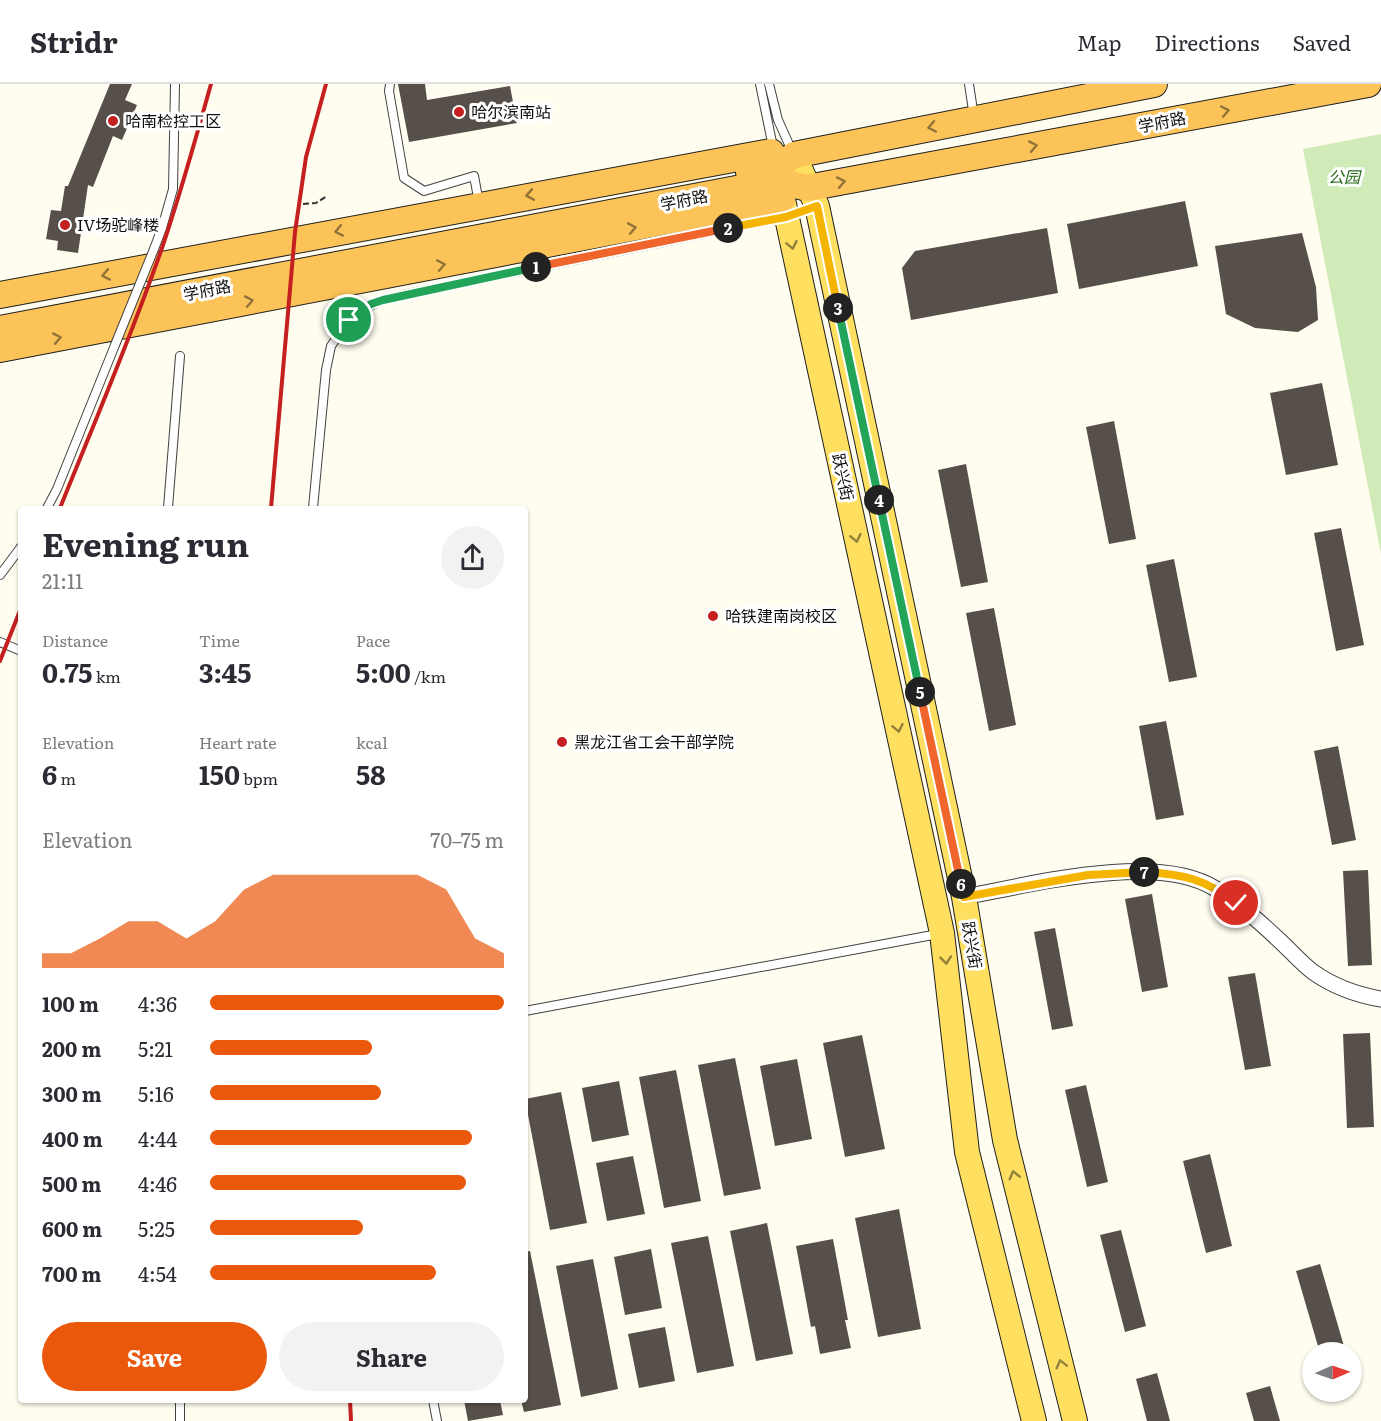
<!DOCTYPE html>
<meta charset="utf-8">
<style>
:root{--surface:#fff;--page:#f2f2f3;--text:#2b2b33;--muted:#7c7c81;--line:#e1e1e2;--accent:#ea580c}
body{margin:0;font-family:Literata,"Noto Sans SC",serif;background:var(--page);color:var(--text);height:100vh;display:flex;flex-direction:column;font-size:22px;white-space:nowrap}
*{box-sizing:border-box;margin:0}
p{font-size:20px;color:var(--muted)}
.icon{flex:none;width:33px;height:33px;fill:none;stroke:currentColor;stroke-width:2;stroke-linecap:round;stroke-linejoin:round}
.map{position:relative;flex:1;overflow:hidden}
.side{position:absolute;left:18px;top:422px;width:510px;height:897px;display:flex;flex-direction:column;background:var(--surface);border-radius:6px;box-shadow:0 2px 4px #0004}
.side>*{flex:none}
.needle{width:39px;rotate:88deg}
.controls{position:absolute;left:1302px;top:1258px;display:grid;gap:12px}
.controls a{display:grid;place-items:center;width:60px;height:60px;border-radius:50%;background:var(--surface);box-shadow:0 2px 4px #0004;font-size:30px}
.pin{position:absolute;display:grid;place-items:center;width:51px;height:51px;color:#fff;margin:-26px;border:3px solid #fff;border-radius:50%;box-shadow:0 2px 6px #0007}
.km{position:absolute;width:30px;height:30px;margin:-15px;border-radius:50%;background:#222;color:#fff;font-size:16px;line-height:30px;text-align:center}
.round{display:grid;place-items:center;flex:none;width:63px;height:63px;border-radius:32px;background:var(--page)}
.headline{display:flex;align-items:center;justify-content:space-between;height:102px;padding:0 24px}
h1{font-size:33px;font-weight:700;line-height:45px}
.metrics{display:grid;grid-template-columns:repeat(3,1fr);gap:9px;height:102px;padding:6px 24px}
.metrics div{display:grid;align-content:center}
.metrics b{font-size:26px;font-weight:700}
.metrics small{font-size:16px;font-weight:400}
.metrics p{font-size:16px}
.chart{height:168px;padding:12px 24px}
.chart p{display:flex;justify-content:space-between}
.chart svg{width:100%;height:108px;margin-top:6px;fill:var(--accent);opacity:.7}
.primary-button{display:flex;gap:12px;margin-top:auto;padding:12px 24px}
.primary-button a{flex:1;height:69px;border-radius:36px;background:var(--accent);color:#fff;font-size:24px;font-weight:700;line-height:69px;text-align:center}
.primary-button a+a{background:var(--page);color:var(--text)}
ul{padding:0 24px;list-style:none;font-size:20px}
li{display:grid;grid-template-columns:96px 72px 1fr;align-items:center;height:45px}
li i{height:15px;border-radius:8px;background:var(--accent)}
header{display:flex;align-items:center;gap:36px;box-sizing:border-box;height:84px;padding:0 30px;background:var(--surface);border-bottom:2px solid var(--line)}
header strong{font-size:28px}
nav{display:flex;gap:33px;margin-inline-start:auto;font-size:21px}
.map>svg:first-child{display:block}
</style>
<header>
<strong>Stridr</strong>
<nav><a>Map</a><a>Directions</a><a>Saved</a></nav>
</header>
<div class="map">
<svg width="1381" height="1337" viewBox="0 0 1381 1337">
<rect width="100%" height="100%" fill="#fffdef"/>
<path fill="#d0ebb7" d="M1381 50V470L1303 65Z"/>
<path fill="#57504a" d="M110 0H132L125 16 137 21 122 56 113 52 93 103 88 101 78 169 57 166 58 157 46 155 51 126 61 127 65 102H68Z
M398 0H425L427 16 510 2 517 39 409 58Z
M1185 117 1198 182 1079 205 1067 140Z
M1047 144 1058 209 911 236 902 184 915 167Z
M1302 149 1316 203 1318 236 1298 248 1255 244 1226 230 1215 162Z
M1322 299 1338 381 1286 391 1270 309Z
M1114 337 1136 455 1109 460 1086 343Z
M966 380 988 498 961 503 938 386Z
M1341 444 1364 561 1336 567 1314 449Z
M1174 475 1197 593 1169 598 1146 481Z
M994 524 1016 641 989 647 966 529Z
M1166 637 1184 731 1156 736 1139 642Z
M1338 662 1356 756 1332 761 1314 667Z
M1368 786 1372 881 1348 882 1343 787Z
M1152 810 1168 903 1142 908 1125 815Z
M1055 844 1073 942 1052 946 1034 848Z
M1255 889 1271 982 1245 986 1228 893Z
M1370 949 1374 1043 1347 1044 1343 950Z
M862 951 885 1065 845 1073 823 959Z
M735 974 761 1105 724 1112 698 981Z
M797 975 812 1055 775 1062 760 982Z
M676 986 701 1117 664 1124 639 993Z
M619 997 629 1051 592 1058 582 1004Z
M1086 1001 1108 1098 1087 1103 1065 1006Z
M561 1008 587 1139 550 1146 525 1015Z
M1210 1070 1232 1162 1206 1169 1183 1077Z
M633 1072 645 1130 607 1137 596 1079Z
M899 1125 921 1245 878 1253 855 1134Z
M767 1139 793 1270 756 1277 730 1147Z
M1121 1146 1146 1242 1125 1248 1100 1151Z
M708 1152 734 1282 697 1289 671 1159Z
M833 1155 848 1236H845L851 1264 820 1270 815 1242 811 1243 796 1162Z
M651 1165 662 1224 625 1231 614 1173Z
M530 1167 561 1321 524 1328 521 1316H525V1168Z
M593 1175 618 1305 581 1313 556 1182Z
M1320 1180 1346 1269H1320L1296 1187Z
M665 1243 675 1297 639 1304 628 1250Z
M1157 1289 1170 1337H1147L1136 1295Z
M1270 1302 1280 1337H1254L1246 1309Z
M464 1316H500L503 1331 468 1337Z"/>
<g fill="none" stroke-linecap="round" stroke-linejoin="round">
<g stroke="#414141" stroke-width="10">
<path id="service" d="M390 0 389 7 404 94 424 107 474 92 479 119
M760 0 773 63
M769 0 778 36 792 67
M969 0 974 33
M154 165 162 144 173 105 175 0
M47 424 57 405 115 261
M168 424 180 272
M313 424 326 286 331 262 349 236 362 226 383 216 403 211 786 133 814 123
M0 491 21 463
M0 558 21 567
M525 927 938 850
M180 1316V1337
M433 1316 437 1337"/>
</g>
<g stroke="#414141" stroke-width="17">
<path id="minor" d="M964 813C1030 801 1156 767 1216 805 1239 819 1260 838 1280 857 1291 867 1301 879 1313 888 1333 902 1357 911 1381 915"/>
</g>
<g stroke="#1f1f1f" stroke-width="26">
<path id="primary" d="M794 71 817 122 964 813 1005 1056 1075 1337
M779 97 942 849 967 1068 1034 1337"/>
</g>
<g stroke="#1f1f1f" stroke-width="28">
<path id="trunk" d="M749 88 777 83 794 71 1154 0
M0 211 771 68
M0 245 779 97 807 104 1368 0
M0 265 782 115"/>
</g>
<path stroke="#303030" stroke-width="2" stroke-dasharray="6 3" stroke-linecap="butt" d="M303 120 316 119 327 112"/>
<use href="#service" stroke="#fff" stroke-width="8"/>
<use href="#minor" stroke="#fff" stroke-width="15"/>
<use href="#primary" stroke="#fedf60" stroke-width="24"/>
<use href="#trunk" stroke="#fcc359" stroke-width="26"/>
<path stroke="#c51f1f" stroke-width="4" d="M60 424C95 337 132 251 163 161 181 108 196 54 211 0
M271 424 295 148 306 73 326 0
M0 577 21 524
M350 1316 351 1337"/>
<g stroke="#414141" stroke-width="10" stroke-linecap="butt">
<path id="service-bridge" d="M115 261 154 165"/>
</g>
<use href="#service-bridge" stroke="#fff" stroke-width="8"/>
</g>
<defs><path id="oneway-chevron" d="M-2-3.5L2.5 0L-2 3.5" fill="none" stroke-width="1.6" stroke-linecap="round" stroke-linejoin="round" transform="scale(1.5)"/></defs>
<g stroke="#917237">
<use href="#oneway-chevron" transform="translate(1225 27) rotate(-11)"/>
<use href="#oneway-chevron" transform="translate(932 43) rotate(169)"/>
<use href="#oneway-chevron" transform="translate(1033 62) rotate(-11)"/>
<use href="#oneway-chevron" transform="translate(841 98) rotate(-11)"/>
<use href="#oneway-chevron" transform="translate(530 111) rotate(170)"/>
<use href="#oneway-chevron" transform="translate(632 144) rotate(-11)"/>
<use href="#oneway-chevron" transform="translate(339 147) rotate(169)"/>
<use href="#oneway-chevron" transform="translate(441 181) rotate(-11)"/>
<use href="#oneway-chevron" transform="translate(106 191) rotate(169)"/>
<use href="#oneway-chevron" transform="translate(249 217) rotate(-11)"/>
<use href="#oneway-chevron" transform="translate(57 254) rotate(-11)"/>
</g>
<g stroke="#92813b">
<use href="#oneway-chevron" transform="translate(792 161) rotate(78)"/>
<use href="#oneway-chevron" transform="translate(856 454) rotate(78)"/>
<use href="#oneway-chevron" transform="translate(898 644) rotate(78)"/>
<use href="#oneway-chevron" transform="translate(946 876) rotate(84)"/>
<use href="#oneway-chevron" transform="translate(1014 1091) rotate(-104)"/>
<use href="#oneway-chevron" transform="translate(1061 1280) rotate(-104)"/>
</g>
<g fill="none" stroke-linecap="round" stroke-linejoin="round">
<g stroke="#fff" stroke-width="12">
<path id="split-1" d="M349 236 371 220 383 216 536 183"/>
</g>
<g stroke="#fff" stroke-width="12">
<path id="split-2" d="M536 183 728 144"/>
</g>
<g stroke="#fff" stroke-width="12">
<path id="split-3" d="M728 144 786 133 817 122 838 224"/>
</g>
<g stroke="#fff" stroke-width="12">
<path id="split-4" d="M838 224 879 416"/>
</g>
<g stroke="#fff" stroke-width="12">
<path id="split-5" d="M879 416 920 608"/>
</g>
<g stroke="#fff" stroke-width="12">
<path id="split-6" d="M920 608 961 800"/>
</g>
<g stroke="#fff" stroke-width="12">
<path id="split-7" d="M961 800 964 813 1088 791 1144 788"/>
</g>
<g stroke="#fff" stroke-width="12">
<path id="split-8" d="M1144 788C1183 790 1205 795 1236 819"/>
</g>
<use href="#split-1" stroke="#22a559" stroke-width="8"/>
<use href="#split-2" stroke="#f0652b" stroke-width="8"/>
<use href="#split-3" stroke="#f5b400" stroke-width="8"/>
<use href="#split-4" stroke="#22a559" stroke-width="8"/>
<use href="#split-5" stroke="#22a559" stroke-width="8"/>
<use href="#split-6" stroke="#f0652b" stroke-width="8"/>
<use href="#split-7" stroke="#f5b400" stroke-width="8"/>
<use href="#split-8" stroke="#f5b400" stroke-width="8"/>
</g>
<g fill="#c51f1f" stroke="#fff" stroke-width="2">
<circle cx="459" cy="28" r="6"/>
<circle cx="113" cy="37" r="6"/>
<circle cx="65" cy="141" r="6"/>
<circle cx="713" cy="532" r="6"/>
<circle cx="562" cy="658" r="6"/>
</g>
<g text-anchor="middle" stroke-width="6" stroke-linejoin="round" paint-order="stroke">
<g font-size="16" fill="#0e0e0e" stroke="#fff" text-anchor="start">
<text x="471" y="34">哈尔滨南站</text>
<text x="125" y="43">哈南检控工区</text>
<text x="77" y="147">IV场驼峰楼</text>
<text x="725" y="538">哈铁建南岗校区</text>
<text x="574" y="664">黑龙江省工会干部学院</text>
</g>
<g font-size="16" fill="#0e0e0e" stroke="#fff">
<text transform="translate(1162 38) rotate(-11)" y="6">学府路</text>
<text transform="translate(684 116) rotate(-11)" y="6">学府路</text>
<text transform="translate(207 206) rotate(-11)" y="6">学府路</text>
<text transform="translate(843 393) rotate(78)" y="6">跃兴街</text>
<text transform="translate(972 861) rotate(80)" y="6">跃兴街</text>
</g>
<g font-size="16" font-style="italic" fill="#28691b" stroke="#fff">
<text x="1344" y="99">公园</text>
</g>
</g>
</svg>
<div class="controls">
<a><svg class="needle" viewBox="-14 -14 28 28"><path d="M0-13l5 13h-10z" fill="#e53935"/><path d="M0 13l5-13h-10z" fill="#7c7c81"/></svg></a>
</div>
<div class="pin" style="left:349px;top:236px;background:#1e9e55"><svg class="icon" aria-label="arrive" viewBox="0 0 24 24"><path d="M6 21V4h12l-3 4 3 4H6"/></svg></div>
<div class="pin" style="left:1236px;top:819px;background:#d93025"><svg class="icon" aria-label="check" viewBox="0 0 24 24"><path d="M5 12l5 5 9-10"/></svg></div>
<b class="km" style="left:536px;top:183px">1</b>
<b class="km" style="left:728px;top:144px">2</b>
<b class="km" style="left:838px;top:224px">3</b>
<b class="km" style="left:879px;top:416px">4</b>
<b class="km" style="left:920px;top:608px">5</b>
<b class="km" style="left:961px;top:800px">6</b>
<b class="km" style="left:1144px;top:788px">7</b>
<section class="side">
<div class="headline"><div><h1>Evening run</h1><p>21:11</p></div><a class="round"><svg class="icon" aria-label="share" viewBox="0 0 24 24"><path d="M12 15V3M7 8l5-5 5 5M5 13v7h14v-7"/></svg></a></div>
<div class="metrics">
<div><p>Distance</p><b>0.75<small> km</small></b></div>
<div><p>Time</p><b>3:45</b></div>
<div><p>Pace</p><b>5:00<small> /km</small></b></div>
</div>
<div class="metrics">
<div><p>Elevation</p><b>6<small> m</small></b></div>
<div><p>Heart rate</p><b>150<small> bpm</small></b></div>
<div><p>kcal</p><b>58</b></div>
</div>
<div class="chart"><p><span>Elevation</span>70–75 m</p>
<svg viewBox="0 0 160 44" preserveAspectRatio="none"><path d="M0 44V38L10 38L20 32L30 25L40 25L50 32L60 25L70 12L80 6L90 6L100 6L110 6L120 6L130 6L140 12L150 32L160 38V44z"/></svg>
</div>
<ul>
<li><b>100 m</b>4:36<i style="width:100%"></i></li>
<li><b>200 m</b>5:21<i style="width:55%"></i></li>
<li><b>300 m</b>5:16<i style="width:58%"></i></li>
<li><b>400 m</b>4:44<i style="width:89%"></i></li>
<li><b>500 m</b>4:46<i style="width:87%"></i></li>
<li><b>600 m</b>5:25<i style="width:52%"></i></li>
<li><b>700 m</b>4:54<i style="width:77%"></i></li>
</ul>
<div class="primary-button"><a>Save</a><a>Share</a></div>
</section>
</div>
